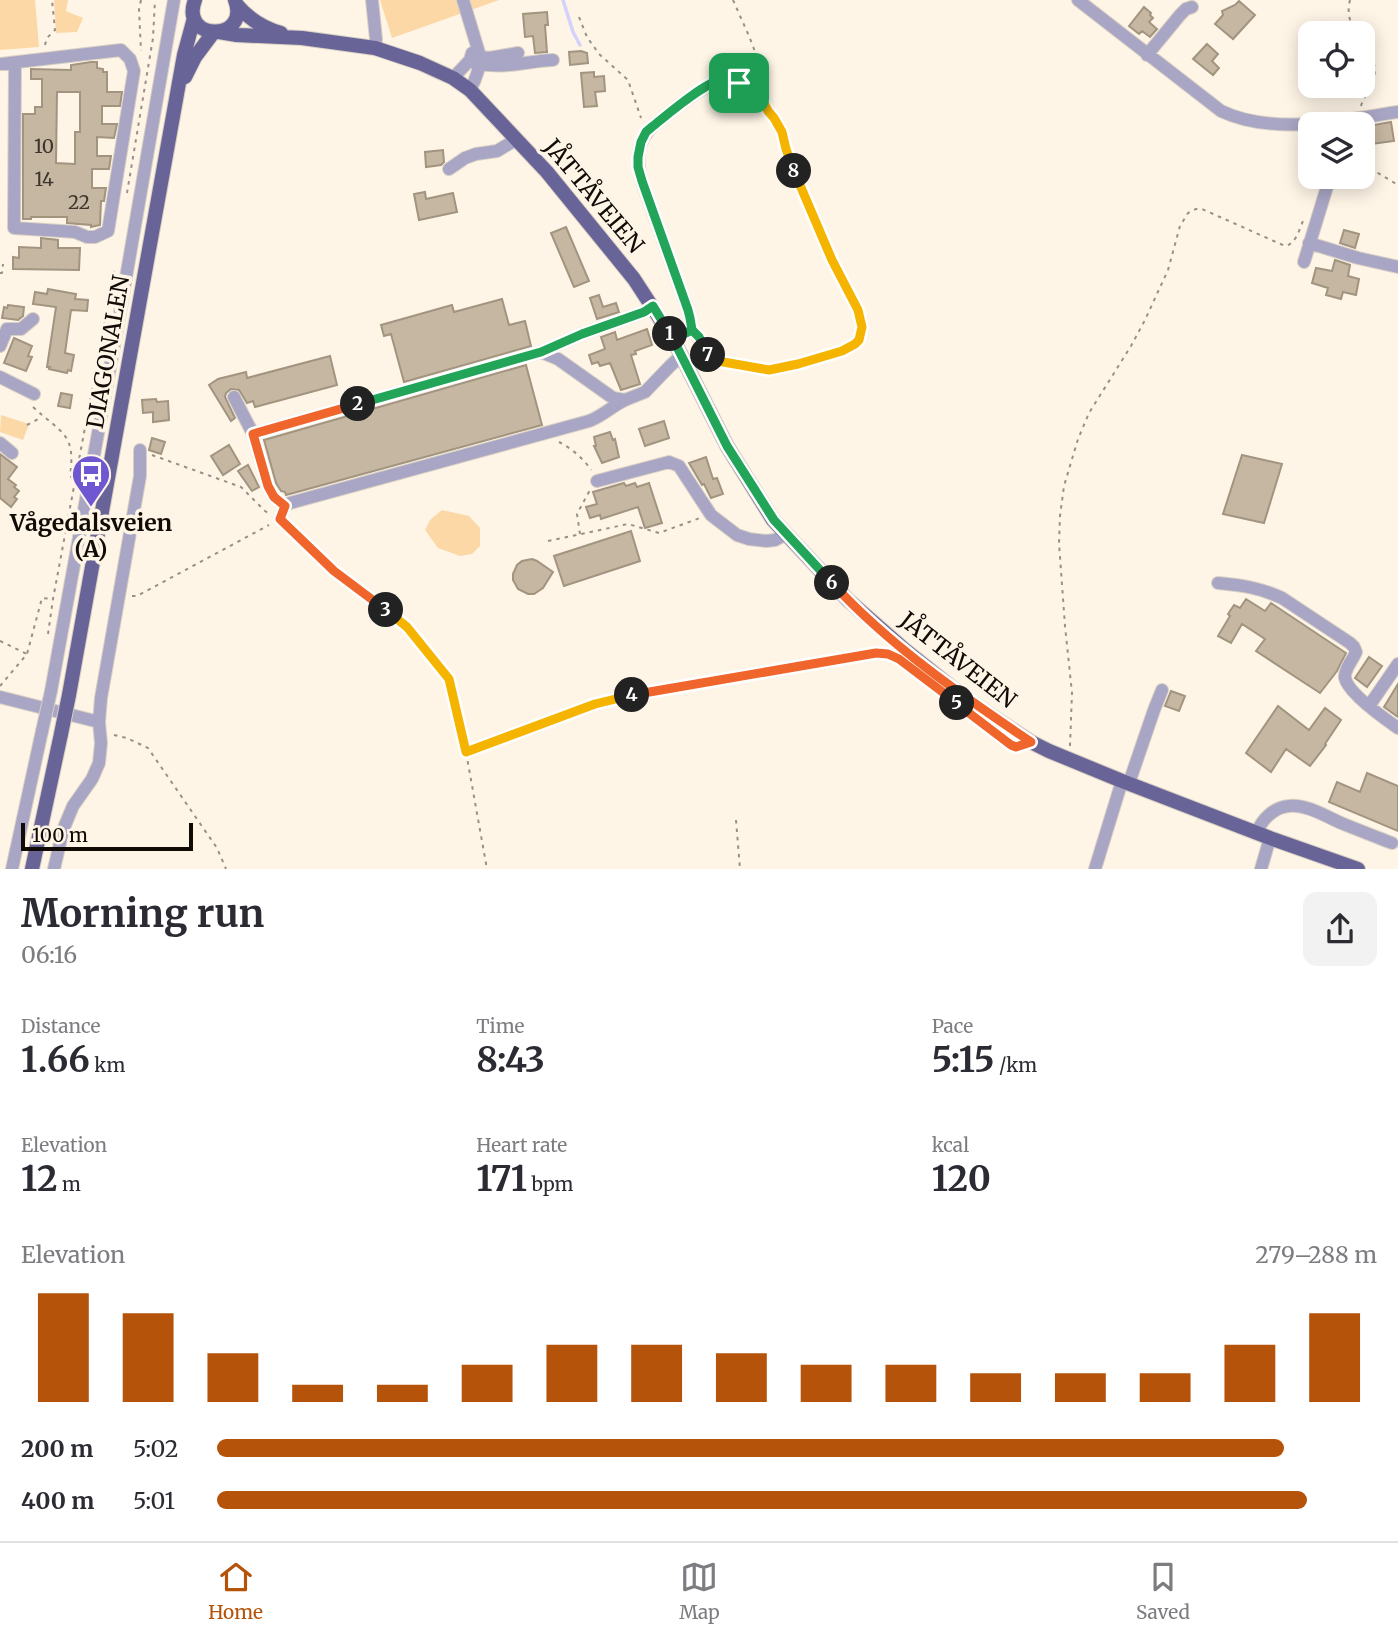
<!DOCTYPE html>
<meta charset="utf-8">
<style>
:root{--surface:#fff;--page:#f2f2f3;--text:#2b2b33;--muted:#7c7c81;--line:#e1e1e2;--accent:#b45309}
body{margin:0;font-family:Merriweather,serif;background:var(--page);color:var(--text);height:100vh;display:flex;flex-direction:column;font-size:26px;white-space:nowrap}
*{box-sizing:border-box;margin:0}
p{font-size:23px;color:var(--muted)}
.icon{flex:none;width:38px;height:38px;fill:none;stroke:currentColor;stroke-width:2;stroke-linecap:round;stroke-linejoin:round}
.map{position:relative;height:869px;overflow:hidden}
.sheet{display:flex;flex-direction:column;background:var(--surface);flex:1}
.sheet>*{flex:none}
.buttons{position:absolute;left:1298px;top:21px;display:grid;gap:14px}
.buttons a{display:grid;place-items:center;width:77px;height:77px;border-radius:14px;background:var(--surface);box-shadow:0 4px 18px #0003;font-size:35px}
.scale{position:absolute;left:21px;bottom:18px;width:172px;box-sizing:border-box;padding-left:7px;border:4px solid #100b05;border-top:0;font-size:19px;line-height:24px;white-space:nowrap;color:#100b05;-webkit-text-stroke:5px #fef5e7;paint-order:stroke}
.pin{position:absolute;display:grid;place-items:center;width:60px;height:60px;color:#fff;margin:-30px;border-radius:14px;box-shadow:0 4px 10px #0006}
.km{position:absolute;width:35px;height:35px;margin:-18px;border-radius:50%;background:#222;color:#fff;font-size:19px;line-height:35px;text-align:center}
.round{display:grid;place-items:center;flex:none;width:74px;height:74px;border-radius:14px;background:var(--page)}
.overview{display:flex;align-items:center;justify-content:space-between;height:119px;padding:0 21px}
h1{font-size:38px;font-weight:700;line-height:52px}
.stats{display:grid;grid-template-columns:repeat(3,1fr);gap:10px;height:119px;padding:7px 21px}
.stats div{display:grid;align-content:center}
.stats b{font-size:35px;font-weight:700}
.stats small{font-size:19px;font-weight:400}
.stats p{font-size:19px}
.chart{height:196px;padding:14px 21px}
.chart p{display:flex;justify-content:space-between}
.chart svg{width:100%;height:126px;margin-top:7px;stroke:var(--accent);stroke-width:6}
ul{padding:0 21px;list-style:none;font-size:23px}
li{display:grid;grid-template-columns:112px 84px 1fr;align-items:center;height:52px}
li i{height:18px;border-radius:9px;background:var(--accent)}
.menu{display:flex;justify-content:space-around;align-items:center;height:98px;border-top:2px solid var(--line);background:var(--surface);font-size:19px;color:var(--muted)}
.menu a{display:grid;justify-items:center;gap:4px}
.menu .on{color:var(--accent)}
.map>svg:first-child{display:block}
</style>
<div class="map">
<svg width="1398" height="869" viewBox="0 0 1398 869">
<rect width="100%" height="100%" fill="#fef5e7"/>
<path fill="#fbd8a6" d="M0 0H35L39 47 0 50Z
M54 0H68L66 11 83 18 77 32 56 33Z
M380 0H499L392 38Z
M1 415 29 424 23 440 0 432Z
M442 510 469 516 480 528V546L472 554 460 556 438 548 425 530 430 520Z"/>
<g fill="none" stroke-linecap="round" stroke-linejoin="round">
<path stroke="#d4d2fb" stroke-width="3.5" d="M563 0 573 32 580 45"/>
</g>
<path fill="#c6b7a2" stroke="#a2947f" stroke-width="2" fill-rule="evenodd" d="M1239 1 1255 15 1233 39 1215 24 1223 15 1222 11 1235 5Z
M1144 7 1151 13 1150 15 1153 18 1149 22 1157 29 1150 37 1142 31 1139 34 1129 26Z
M547 12 548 25H545L547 52 535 53 533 36 525 37 523 14Z
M1207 44 1218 54 1212 61 1219 68 1213 75 1193 59Z
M581 51 587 53 588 63 570 65 569 52Z
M91 62H97V68L103 69V72H107V92H122L120 106H102V124H117L114 138 97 137V156H111L109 169H92V188H106L104 201H101L100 225 91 227V225L67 223V217H31V219H23V114H35V107H42V79H31V69L71 70V65ZM57 92H80V132H75V164L56 163Z
M594 72V77L604 76 605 91 595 92 597 106 584 107 581 73Z
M1391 122 1394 141 1363 145V131L1368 130V126Z
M443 150 444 162 441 165 426 167 425 152Z
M425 192 426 199 453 193 457 212 419 220 414 194Z
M566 227 589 281 574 287 551 233Z
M1344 230 1359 234 1355 248 1340 243Z
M41 238 58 240V248H80L79 270 13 269V257L19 258V247L41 248Z
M1335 260 1350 265 1348 276 1359 279 1356 295 1343 292 1341 299 1326 295 1328 288 1312 283 1316 268 1332 271Z
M48 289 76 294 75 299 88 300 87 311 71 310 65 353 74 355 71 371 68 370 67 373 49 369 50 367H47L56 307 33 304 35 292 47 294Z
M599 295 603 307 616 303 619 312 597 319 590 298Z
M502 299 509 325 525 321 531 346 404 382 391 334 384 336 381 325 452 305 454 312Z
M8 305 24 307 23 316 18 320 2 318 4 307 7 308Z
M647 329 652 345 635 351 636 354 631 355 640 384 621 390 610 363 600 366 598 362 592 364 589 355 605 349 601 337 615 332 617 340Z
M14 338 32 346 28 356 32 357 26 371 4 363Z
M330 356 337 385 255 407 253 401 247 403 239 390 231 389 226 393 225 397 235 418 231 421 209 385 218 379 246 372 247 378Z
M526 365 542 425 286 495 285 492 281 491 276 483 264 440Z
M61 393 72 395 70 408 58 406Z
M156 399 157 402 168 401 169 420 153 422V412L143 413 142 400Z
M664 421 669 438 645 446 639 429Z
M610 432 613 440 615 439 619 457 602 463 594 446H596L594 437Z
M152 438 165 442 161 454 149 450Z
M229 445 240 464 223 475 211 456Z
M0 454 17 467 8 479 16 485 14 487 19 491 14 497 17 499 11 507 0 498Z
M1242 455 1282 464 1264 523 1223 514Z
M706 457 713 479 717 478 723 494 711 498 704 484 702 485 689 463Z
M248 465 259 487 252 491 238 471Z
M624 483 626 486 635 483 637 487 649 483 662 523 645 528 638 507 601 519 600 515 590 518 586 507 597 504 593 492Z
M631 531 640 561 564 586 554 556Z
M532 559 537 561 553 572 543 588 534 594H528L518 589 513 580V574L517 565 522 561Z
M1246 599 1265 611 1271 603 1346 653 1337 671 1320 693 1256 651 1265 639 1242 624 1231 643 1218 636 1230 616 1228 614 1234 605 1240 608Z
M1369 657 1382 666 1367 687 1355 678Z
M1398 684V717L1384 707Z
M1171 691 1185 696 1179 711 1165 706Z
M1278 706 1309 730 1325 708 1341 720 1325 744 1326 745 1310 766 1286 749 1271 772 1246 753Z
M1367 773 1398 786V831L1329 802 1337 782 1360 792Z"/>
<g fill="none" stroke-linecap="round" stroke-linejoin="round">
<g stroke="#d8d0c3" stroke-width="14">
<path id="minor" d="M372 0 376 39 375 48
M463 0 480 56C480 69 476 79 470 90
M1078 0 1221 111C1273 136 1343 120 1398 112
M1147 55 1180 15 1186 9 1192 7
M475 56 489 58 518 53
M470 60C496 72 525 61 553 60
M0 64 121 50 130 59 134 71 108 231 95 237H87L75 232 61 231 14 228 15 63
M453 78 470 60 472 53
M449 169 465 158 476 154 497 151 517 139
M1309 243 1358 258 1398 267
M1304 262 1330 177
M692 330 688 310 642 182C636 161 636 142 653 126 668 114 713 75 731 80 743 83 753 94 763 101
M673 339 692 330C701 337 703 351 712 360
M0 346 7 329H21L33 319
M541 352 558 359 613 398 625 400 645 392 670 366 682 355
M0 377 34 394
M234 397 253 434 268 486 274 497 285 506
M253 434 541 352 582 334 644 312 653 306
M0 443 12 453
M597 481 669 462 679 466 711 515 737 535 749 539 766 541 775 540 786 534
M280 519 285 506 290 503 589 421C603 416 612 406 625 400
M1218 583C1241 585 1261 588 1282 598L1350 643 1354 647 1356 652C1353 660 1344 669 1345 678 1348 693 1385 719 1398 728
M51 691 119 318 174 0
M0 697 99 722
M1369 706 1398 664
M1129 783 1154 710 1162 690
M1257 833C1261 820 1274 807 1289 806 1308 804 1328 818 1346 825 1361 831 1376 837 1392 843
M12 869 42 731
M54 869 63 830 73 806 92 779 99 763 101 743 99 722 101 698 140 476V450
M1095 869 1122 781
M1261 869 1270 838"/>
</g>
<g stroke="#d8d0c3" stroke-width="16">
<path id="major" d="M195 0C179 42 251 42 235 0
M237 5C249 19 262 28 281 33
M219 32 237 35 302 38 375 48 420 63 453 78 470 90 547 172 634 279 673 339 727 446 773 520 848 600 905 650 965 698 1031 742 1049 751 1122 781 1270 838 1358 869
M185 77 195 57 213 33
M69 695 184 55 194 18
M32 869 61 734"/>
</g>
<path stroke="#989186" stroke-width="2" stroke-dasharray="3.5 5" stroke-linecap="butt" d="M141 0 139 9 141 51
M733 0 749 36 754 49 760 82
M1350 0C1347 12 1349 23 1357 33
M579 17 587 37 599 54 628 80 641 118
M45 45 47 38 55 30 52 0
M1361 106C1363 99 1368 93 1371 85 1379 70 1373 55 1363 42
M1363 164 1398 185
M127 193 153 38 155 0
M0 273H2L3 264
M724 362 769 370 798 364 842 351 855 344 861 335 862 327 858 310 832 260 788 156 781 128 767 111
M33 407C62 434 76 433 70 476L75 480
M27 425 42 417
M559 442C571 448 584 459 591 470
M152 455 241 487 265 511 270 514
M289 527 334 571 407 627 449 679 466 752 487 869
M580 534 577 514 590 490
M548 541 628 524 659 533 700 518
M132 596H137L269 525
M48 634 53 599 115 267
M0 641 27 654
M0 686 27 654 42 598 52 599
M114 735 127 738 148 748 217 848 226 869
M1070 746 1072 693 1065 626 1059 543 1060 516 1064 486 1078 439 1089 413 1131 346 1145 320 1168 270 1180 226 1188 213 1196 209H1202L1285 246C1296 244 1299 230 1303 221
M466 752 595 704 627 696 876 654H889
M736 820 740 869"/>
<use href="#minor" stroke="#a8a6c4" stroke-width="12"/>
<use href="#major" stroke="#686497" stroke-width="14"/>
<g stroke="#d8d0c3" stroke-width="14" stroke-linecap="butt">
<path id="minor-bridge" d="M42 731 51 691"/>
</g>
<g stroke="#d8d0c3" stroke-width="16" stroke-linecap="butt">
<path id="major-bridge" d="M61 734 69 695"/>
</g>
<use href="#minor-bridge" stroke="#a8a6c4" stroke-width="12"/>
<use href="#major-bridge" stroke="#686497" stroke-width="14"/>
</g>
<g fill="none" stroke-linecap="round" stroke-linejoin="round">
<g stroke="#fff" stroke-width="14">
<path id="split-1" d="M670 334 673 339 692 330 690 318 688 310 642 181 638 167V157L641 142 646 132 653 126C668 114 705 82 723 79 728 78 733 81 739 83"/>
</g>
<g stroke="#fff" stroke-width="14">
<path id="split-2" d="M358 404 541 352 582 334 644 312 653 306 670 334"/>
</g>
<g stroke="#fff" stroke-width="14">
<path id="split-3" d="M358 404 253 434 268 486 274 497 285 506 280 519 334 571 386 610"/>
</g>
<g stroke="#fff" stroke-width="14">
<path id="split-4" d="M386 610 407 627 449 679 466 752 595 704 632 695"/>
</g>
<g stroke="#fff" stroke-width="14">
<path id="split-5" d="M632 695 876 653 888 654 899 659 957 703"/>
</g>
<g stroke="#fff" stroke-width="14">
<path id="split-6" d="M832 583C889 645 961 695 1031 742L1016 747 1011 745 965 710 957 703"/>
</g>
<g stroke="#fff" stroke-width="14">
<path id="split-7" d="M708 355 699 337 692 330 673 339 727 446 774 520 832 583"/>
</g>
<g stroke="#fff" stroke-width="14">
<path id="split-8" d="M708 355 712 360 769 370 798 364 842 351 855 344 859 340 862 327 858 310 832 260 794 171"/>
</g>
<g stroke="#fff" stroke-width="14">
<path id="split-9" d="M739 83 763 101 768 111 774 118 782 132 786 149 794 171"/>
</g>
<use href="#split-1" stroke="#22a559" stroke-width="9"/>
<use href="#split-2" stroke="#22a559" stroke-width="9"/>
<use href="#split-3" stroke="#f0652b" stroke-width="9"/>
<use href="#split-4" stroke="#f5b400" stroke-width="9"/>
<use href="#split-5" stroke="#f0652b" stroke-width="9"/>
<use href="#split-6" stroke="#f0652b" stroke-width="9"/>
<use href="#split-7" stroke="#22a559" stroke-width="9"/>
<use href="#split-8" stroke="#f5b400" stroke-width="9"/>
<use href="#split-9" stroke="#f5b400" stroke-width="9"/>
</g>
<defs>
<g id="bus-pin" transform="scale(2.0125)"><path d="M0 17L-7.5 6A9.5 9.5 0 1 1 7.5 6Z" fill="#6f57d1" stroke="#fef5e7"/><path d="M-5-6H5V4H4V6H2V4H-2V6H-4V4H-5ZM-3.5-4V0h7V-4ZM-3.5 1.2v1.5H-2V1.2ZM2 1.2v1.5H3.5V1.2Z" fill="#fff"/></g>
</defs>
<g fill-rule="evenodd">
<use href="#bus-pin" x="91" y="474"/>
</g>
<g text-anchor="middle" stroke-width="7" stroke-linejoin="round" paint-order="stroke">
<g font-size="19" fill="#3e362c">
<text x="44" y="153">10</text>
<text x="44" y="186">14</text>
<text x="79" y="209">22</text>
</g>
<g font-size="23" fill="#100b05" stroke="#fef5e7">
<text transform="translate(594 196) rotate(50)" y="8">JÅTTÅVEIEN</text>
<text transform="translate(108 352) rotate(-80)" y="8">DIAGONALEN</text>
<text transform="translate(958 660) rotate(38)" y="8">JÅTTÅVEIEN</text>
</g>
<g font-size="23" font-weight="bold" fill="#100b05" stroke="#fef5e7">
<text x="91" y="531">Vågedalsveien<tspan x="91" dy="26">(A)</tspan></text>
</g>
</g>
</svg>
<div class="buttons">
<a><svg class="icon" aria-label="locate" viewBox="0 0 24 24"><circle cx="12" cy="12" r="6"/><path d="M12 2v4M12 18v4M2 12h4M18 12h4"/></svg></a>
<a><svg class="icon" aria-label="layers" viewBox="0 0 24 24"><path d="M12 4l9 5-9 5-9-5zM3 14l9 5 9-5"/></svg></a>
</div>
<div class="scale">100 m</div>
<div class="pin" style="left:739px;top:83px;background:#1e9e55"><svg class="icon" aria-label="arrive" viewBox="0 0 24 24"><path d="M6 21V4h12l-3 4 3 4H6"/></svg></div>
<b class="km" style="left:670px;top:334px">1</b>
<b class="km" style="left:358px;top:404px">2</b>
<b class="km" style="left:386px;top:610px">3</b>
<b class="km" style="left:632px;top:695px">4</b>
<b class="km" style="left:957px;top:703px">5</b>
<b class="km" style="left:832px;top:583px">6</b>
<b class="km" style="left:708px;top:355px">7</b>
<b class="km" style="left:794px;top:171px">8</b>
</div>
<section class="sheet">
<div class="overview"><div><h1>Morning run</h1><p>06:16</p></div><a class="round"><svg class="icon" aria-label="share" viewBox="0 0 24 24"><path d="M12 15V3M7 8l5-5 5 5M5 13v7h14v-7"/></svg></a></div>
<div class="stats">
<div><p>Distance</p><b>1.66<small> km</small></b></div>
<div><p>Time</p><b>8:43</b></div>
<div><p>Pace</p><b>5:15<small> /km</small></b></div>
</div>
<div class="stats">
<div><p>Elevation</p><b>12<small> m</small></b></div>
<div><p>Heart rate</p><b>171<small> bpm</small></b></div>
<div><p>kcal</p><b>120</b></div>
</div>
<div class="chart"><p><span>Elevation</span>279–288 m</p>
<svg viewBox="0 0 160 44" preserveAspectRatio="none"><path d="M5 44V6M15 44V13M25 44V27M35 44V38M45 44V38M55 44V31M65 44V24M75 44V24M85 44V27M95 44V31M105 44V31M115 44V34M125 44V34M135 44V34M145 44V24M155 44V13"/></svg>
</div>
<ul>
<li><b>200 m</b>5:02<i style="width:92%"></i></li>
<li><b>400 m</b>5:01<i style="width:94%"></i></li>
</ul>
</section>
<nav class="menu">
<a class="on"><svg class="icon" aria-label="home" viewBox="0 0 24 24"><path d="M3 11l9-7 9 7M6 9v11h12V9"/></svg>Home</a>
<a><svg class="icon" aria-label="map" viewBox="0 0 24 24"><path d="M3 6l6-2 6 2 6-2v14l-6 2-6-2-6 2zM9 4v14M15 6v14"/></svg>Map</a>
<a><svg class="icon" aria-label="saved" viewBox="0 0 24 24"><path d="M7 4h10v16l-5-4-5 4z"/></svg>Saved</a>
</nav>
